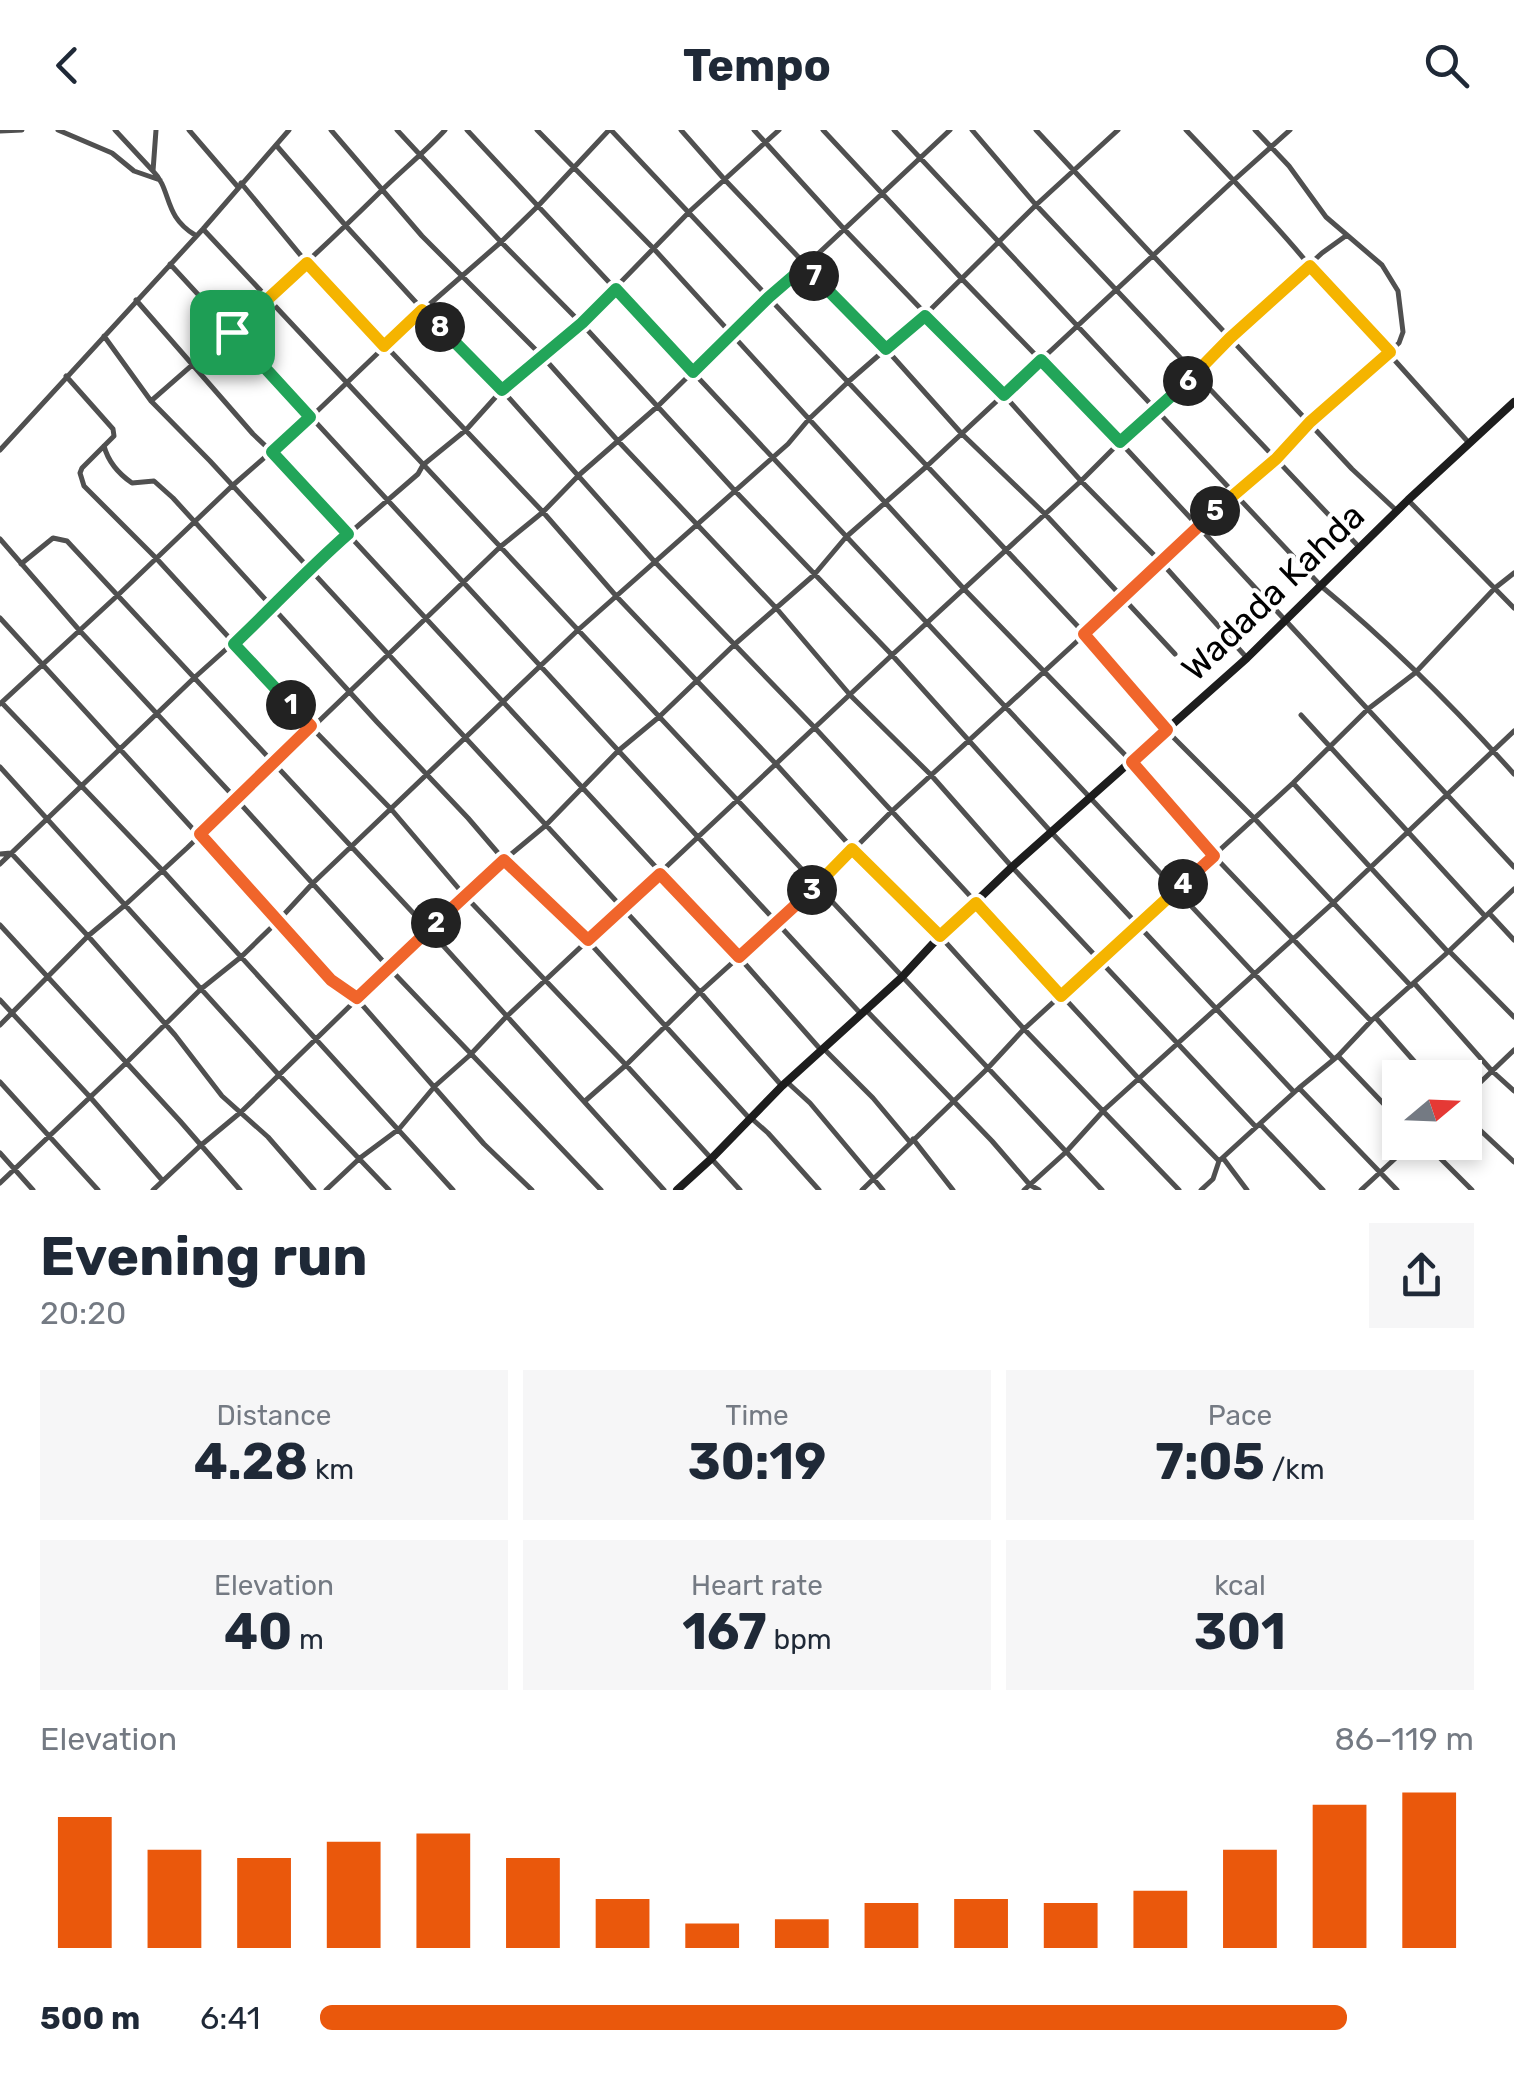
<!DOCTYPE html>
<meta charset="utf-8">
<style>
:root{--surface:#fff;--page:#f6f6f7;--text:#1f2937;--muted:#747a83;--accent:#ea580c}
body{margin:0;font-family:Rubik,sans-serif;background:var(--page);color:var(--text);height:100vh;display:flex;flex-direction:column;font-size:38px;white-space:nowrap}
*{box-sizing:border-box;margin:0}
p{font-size:32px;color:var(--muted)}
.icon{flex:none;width:55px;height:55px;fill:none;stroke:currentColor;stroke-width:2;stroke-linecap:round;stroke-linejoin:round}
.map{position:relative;height:1060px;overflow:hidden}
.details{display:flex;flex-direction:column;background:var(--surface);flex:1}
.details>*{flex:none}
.needle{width:65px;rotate:71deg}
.tools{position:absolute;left:1382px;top:930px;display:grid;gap:20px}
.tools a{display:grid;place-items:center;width:100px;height:100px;border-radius:0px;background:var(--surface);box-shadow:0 5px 15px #0003;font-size:50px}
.pin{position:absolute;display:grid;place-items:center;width:85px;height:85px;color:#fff;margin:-42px;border-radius:20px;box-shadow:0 5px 15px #0006}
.km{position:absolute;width:50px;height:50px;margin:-25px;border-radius:50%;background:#222;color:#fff;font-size:28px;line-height:50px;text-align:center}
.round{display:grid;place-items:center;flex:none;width:105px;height:105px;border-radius:0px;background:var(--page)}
.summary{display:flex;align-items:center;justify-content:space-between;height:170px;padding:0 40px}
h1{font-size:55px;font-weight:700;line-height:75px}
.stats{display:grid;grid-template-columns:repeat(3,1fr);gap:15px;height:170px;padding:10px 40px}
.stats div{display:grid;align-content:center;border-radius:0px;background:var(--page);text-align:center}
.stats b{font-size:50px;font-weight:700}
.stats small{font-size:28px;font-weight:400}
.stats p{font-size:28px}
.chart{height:280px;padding:20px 40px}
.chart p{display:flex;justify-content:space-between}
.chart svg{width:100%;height:180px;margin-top:10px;stroke:var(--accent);stroke-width:6}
ul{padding:0 40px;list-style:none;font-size:32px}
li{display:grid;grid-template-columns:160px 120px 1fr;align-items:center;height:75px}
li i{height:25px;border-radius:12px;background:var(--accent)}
header{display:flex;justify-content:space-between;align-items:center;height:130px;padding:0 40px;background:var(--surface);font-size:45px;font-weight:700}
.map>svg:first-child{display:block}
</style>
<header><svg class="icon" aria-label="back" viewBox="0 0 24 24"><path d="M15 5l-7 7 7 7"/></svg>Tempo<svg class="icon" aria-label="search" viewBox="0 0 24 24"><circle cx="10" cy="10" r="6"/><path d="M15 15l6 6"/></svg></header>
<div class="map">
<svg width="1514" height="1060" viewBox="0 0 1514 1060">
<rect width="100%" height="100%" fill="#fff"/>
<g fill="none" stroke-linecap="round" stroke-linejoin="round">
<path stroke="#505050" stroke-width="5" d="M58 0 112 23 134 41 160 50
M115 0 153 41
M156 0 153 41C172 60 163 86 195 105
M189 0 238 57
M331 0 422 106 543 227 618 311 777 479 851 566 931 645 1012 737 1256 997
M397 0 501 112 581 193 736 362 892 525 1052 703 1294 962
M467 0 1333 928
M537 0 654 119 964 459 1132 632 1214 726 1371 891
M611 0 1085 504 1167 601 1254 688 1411 856
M681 0 725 50 886 219 962 304 1045 384 1175 524
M754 0 844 99 1004 265 1081 351 1160 431 1247 528
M823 0 961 148 1120 312 1514 737
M894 0 1321 456C1390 513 1454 577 1514 644
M972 0 1036 75 1360 418
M1036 0 1352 339 1397 381
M1186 0C1228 44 1271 89 1310 136L1469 313
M0 1 22 0
M276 15 346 96 423 180 502 260 654 431 815 598 1139 949 1219 1031
M241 53 307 133 543 382 617 467 776 634 853 719 940 806 1024 899 1179 1060
M203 99 1102 1060
M170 134 861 884
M136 170 253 304 272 322 739 827 821 920
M104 206 151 271 210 331 700 862 782 956
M66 246 113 299 114 306 82 338 80 343 84 356 156 428 311 597 391 679 465 766 626 935 740 1060
M151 271C229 203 305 136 378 64 400 42 424 23 445 0
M104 316C108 331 119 344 132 353L154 351 173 368 377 592 468 688 504 730 588 811 750 989
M0 320 203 99 289 0
M1408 370 1514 478
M0 409 80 501 237 670 390 839 601 1060
M21 434 53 408 67 411 429 800 664 1060
M0 488 331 850 357 869 484 1014 532 1060
M2 573 162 740 453 1060
M0 574 118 465 232 356 311 287 423 180 501 112 538 76 609 0
M1301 585 1484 785
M0 637 279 945 389 1060
M0 724 11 723 88 806 175 905 222 966 268 1007 314 1060
M0 734 194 548 273 477 308 439 418 344 423 335 466 300 502 260 581 193 690 81 779 0
M1489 783 1514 810
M0 795 180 991 240 1060
M1449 821 1514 887
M1448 822 1514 759
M1414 853 1492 941 1514 961
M0 870 90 967 162 1050
M865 879 992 1011 1030 1055 1039 1060
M1376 888 1429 948
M0 895 88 806 125 775 187 718 500 417 543 382 579 345 658 276 769 167 805 136 950 0
M823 918 873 968 909 1011
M1338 926 1400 991
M0 952 98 1060
M787 952 810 973 883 1060
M1299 958 1397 1060
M1465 967 1514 920
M585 971 626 935 700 862 817 756 892 681 1085 504 1198 395 1277 329 1310 292 1399 213 1403 202 1398 161 1382 135 1326 87 1289 36 1255 0
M1465 986 1514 1032
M751 988 768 1003 819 1060
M1260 994 1323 1060
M913 1009 953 1060
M1424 1012 1472 1060
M0 1023 33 1060
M1223 1028 1247 1060
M0 1053 126 933 201 859 241 827 277 792 313 753 578 500 788 314 809 289 848 252 925 185 1036 75 1118 0
M153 1060 200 1016 241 982 357 869 504 730 545 696 618 621 659 587 735 514 814 445 846 407 927 336 1233 51 1290 0
M326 1060 360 1028 399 999 435 956 470 925 505 888 892 525 1081 351 1120 312 1194 245 1230 208 1322 123 1347 105
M862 1060 987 939 1024 899 1293 653 1368 579 1415 543 1495 458 1514 443
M1024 1060 1066 1022 1104 980 1333 773 1514 601
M1201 1060 1213 1049 1219 1031 1299 958 1338 926 1371 891 1448 822 1293 653
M1361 1060 1413 1012"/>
<path stroke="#1d1d1d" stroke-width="8" d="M677 1060 711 1029 782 956 901 848 940 806 1012 737 1247 528 1408 370 1514 272"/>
</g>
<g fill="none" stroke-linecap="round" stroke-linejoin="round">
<g stroke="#fff" stroke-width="20">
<path id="split-1" d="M232 202 310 287 272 322 348 404C308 439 273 477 234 514L291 575"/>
</g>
<g stroke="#fff" stroke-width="20">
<path id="split-2" d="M291 575 311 596 200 704 331 850 357 868 436 793"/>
</g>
<g stroke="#fff" stroke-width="20">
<path id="split-3" d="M436 793 504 730 588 810 660 744 739 827 812 760"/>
</g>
<g stroke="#fff" stroke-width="20">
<path id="split-4" d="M812 760 852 719 940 806 976 773 1061 866 1183 754"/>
</g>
<g stroke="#fff" stroke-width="20">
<path id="split-5" d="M1183 754 1214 726 1132 632 1167 600 1084 504 1215 381"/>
</g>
<g stroke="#fff" stroke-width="20">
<path id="split-6" d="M1188 251 1230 208 1310 136 1390 222 1310 292 1276 329 1215 381"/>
</g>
<g stroke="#fff" stroke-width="20">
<path id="split-7" d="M814 146 886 219 925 186 1004 265 1041 230 1120 312 1188 251"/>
</g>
<g stroke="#fff" stroke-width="20">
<path id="split-8" d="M440 197 502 260 582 193 616 159 693 242 769 167 805 136 814 146"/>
</g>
<g stroke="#fff" stroke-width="20">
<path id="split-9" d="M232 202 307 133 384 216 422 180 440 197"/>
</g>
<use href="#split-1" stroke="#22a559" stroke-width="12"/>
<use href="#split-2" stroke="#f0652b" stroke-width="12"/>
<use href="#split-3" stroke="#f0652b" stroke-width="12"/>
<use href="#split-4" stroke="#f5b400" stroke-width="12"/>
<use href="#split-5" stroke="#f0652b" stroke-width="12"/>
<use href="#split-6" stroke="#f5b400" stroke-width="12"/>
<use href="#split-7" stroke="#22a559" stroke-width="12"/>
<use href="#split-8" stroke="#22a559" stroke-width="12"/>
<use href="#split-9" stroke="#f5b400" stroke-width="12"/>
</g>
<g text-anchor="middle" stroke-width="9" stroke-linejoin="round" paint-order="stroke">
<g font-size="35" fill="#000" stroke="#fff">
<text transform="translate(1273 462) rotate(-44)" y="12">Wadada Kahda</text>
</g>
</g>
</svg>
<div class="tools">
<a><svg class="needle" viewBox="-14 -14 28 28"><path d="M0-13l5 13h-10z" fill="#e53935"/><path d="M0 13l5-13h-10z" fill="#747a83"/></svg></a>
</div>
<div class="pin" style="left:232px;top:202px;background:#1e9e55"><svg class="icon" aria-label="arrive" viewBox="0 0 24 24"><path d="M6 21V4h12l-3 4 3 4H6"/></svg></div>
<b class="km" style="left:291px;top:575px">1</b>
<b class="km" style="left:436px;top:793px">2</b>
<b class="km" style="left:812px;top:760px">3</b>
<b class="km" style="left:1183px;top:754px">4</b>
<b class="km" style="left:1215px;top:381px">5</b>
<b class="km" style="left:1188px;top:251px">6</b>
<b class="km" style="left:814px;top:146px">7</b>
<b class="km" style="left:440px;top:197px">8</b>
</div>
<section class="details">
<div class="summary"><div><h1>Evening run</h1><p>20:20</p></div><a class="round"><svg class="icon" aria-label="share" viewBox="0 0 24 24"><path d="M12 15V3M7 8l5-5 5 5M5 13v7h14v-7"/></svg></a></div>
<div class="stats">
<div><p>Distance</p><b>4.28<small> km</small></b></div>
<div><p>Time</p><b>30:19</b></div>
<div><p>Pace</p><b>7:05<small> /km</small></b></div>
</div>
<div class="stats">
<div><p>Elevation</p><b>40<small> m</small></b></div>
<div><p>Heart rate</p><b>167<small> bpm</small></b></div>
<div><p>kcal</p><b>301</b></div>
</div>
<div class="chart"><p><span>Elevation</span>86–119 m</p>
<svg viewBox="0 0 160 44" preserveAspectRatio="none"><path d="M5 44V12M15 44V20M25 44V22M35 44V18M45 44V16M55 44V22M65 44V32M75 44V38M85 44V37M95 44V33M105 44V32M115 44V33M125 44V30M135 44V20M145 44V9M155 44V6"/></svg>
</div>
<ul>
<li><b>500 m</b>6:41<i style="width:89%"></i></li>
</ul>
</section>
